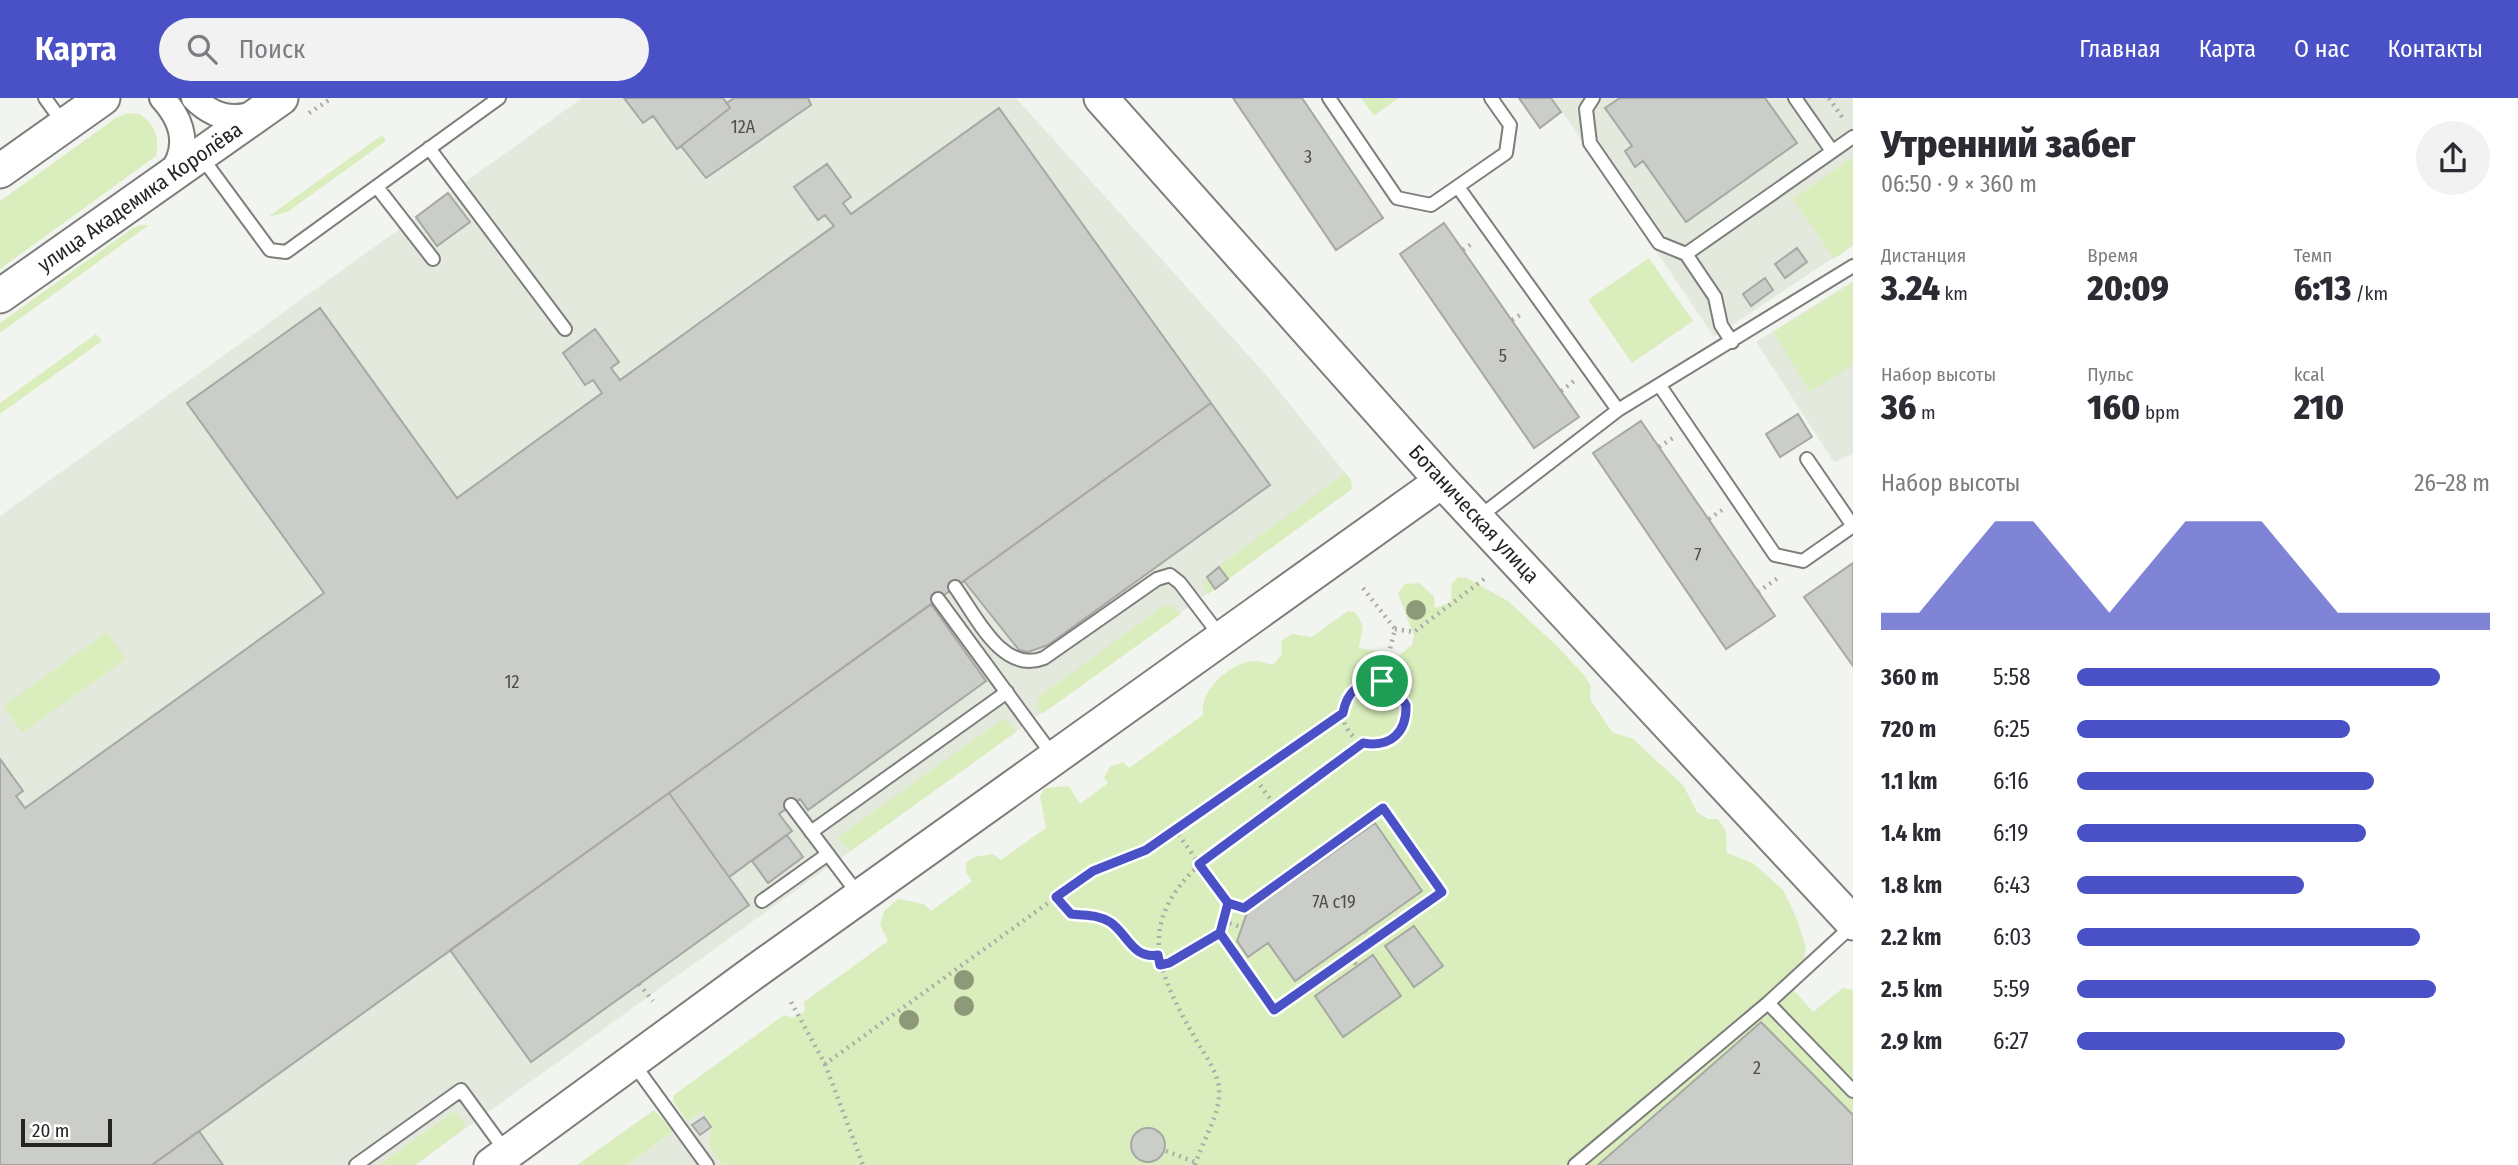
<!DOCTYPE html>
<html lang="ru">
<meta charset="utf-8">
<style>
:root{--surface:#fff;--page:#f2f2f3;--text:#2b2b33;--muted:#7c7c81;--accent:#4a51c7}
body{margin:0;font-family:"Fira Sans Condensed",sans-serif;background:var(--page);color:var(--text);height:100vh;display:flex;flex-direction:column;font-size:26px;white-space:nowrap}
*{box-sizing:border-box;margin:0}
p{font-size:23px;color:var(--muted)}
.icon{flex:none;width:38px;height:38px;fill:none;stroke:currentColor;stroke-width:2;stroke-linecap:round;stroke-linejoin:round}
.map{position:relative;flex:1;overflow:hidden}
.drawer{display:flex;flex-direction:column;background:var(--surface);width:665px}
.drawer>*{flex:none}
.scale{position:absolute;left:21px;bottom:18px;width:91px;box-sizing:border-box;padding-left:7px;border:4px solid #242523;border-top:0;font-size:19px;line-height:24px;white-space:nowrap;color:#242523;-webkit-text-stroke:5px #fff;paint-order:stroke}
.pin{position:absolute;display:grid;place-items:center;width:60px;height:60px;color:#fff;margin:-30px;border:4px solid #fff;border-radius:50%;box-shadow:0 2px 7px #0007}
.round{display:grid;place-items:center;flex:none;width:74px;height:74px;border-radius:37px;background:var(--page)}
.overview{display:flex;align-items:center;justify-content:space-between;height:119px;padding:0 28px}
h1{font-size:38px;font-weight:800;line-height:52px}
.metrics{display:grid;grid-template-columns:repeat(3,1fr);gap:10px;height:119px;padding:7px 28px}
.metrics div{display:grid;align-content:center}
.metrics b{font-size:35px;font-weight:800}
.metrics small{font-size:19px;font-weight:400}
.metrics p{font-size:19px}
.chart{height:196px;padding:14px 28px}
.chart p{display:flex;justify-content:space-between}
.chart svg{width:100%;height:126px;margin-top:7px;fill:var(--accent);opacity:.7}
ul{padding:0 28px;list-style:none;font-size:23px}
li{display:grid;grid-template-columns:112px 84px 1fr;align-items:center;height:52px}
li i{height:18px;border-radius:9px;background:var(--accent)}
header{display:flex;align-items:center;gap:42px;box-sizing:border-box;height:98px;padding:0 35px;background:var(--accent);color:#fff}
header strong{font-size:33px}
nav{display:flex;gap:38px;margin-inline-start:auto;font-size:24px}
.search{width:490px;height:63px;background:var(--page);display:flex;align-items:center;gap:18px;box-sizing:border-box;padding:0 24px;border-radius:38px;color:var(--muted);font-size:26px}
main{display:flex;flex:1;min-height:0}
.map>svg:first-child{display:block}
</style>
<header>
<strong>Карта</strong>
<div class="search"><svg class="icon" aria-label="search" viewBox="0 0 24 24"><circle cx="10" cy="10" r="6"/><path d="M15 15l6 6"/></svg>Поиск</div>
<nav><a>Главная</a><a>Карта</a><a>О нас</a><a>Контакты</a></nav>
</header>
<main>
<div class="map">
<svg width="1853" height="1067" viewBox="0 0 1853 1067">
<rect width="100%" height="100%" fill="#f2f4ef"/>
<path fill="#e4e9de" d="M582 0H1016L1267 278 1351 382 1352 391 415 1067H0V418Z
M1553 0H1853V147L1714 239Z
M1853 183V356L1834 364 1756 244Z
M702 1013 740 1067H627Z"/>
<path fill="#daeebd" d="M1361 0H1398L1374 18Z
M128 15 139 16C155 26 160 40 156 58L0 171V103L116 20Z
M382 37 386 43 287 114 268 119Z
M1853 59V147L1834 161 1793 101Z
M142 127H149L0 235V225L133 130Z
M1649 160 1693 223 1632 265 1588 202Z
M1853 185V267L1810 294 1773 234Z
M96 236 102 243 0 316V305Z
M1345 375 1351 382 1352 391 1208 496 1203 486 1208 476Z
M1458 479 1467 480 1508 503 1555 546 1584 577 1591 588 1590 601 1612 634 1633 641 1683 687 1697 714 1708 721H1717C1728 732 1727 740 1726 754L1754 766 1783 792 1796 819 1806 850 1803 867 1797 876 1784 881 1813 914 1843 890 1853 892V1067H722L709 1047 712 1028 702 1013 687 1024 673 1003 674 997 784 917 795 920 805 913 804 904 888 843 880 827 884 813 898 801 924 806 931 813 972 783 966 774V765L974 759 993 756 1001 762 1046 730 1040 698 1045 690 1069 688 1080 706 1108 685 1104 680 1110 669 1123 664 1129 670 1203 617C1199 592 1232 562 1257 563 1262 563 1268 566 1273 567L1282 556 1281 543 1292 536 1312 539 1348 513 1355 514 1363 527 1359 550 1400 557 1412 547 1414 538 1398 495 1405 486 1419 485 1434 498 1435 510 1451 504 1452 485Z
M1170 507 1181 516 1042 616 1037 608 1040 598 1162 509Z
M107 534 126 561 22 635 3 608Z
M1004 620 1016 634 851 753 837 740Z
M654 1012 674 1033 627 1067H577Z
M455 1013 466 1029 415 1067H379Z"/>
<path fill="#cbcdc9" stroke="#a6a8a4" stroke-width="2" d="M624 0H723L730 10 677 51 653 18 643 25Z
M734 0H808L811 7 706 80 681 48 730 10 727 5Z
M1233 0H1302L1383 120 1336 152Z
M1519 0H1551L1561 14 1540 30Z
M1620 0H1765L1797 45 1686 124 1643 63 1635 69 1625 53 1632 48 1605 10Z
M999 10 1211 305 152 1067H0V661L23 693 16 698 25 710 324 495 187 305 320 210 457 400 602 295 593 282 585 287 563 255 595 231 619 264 611 270 620 282 834 128 825 117 818 122 794 89 827 66 851 99 843 105 851 116Z
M448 95 470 124 437 148 416 119Z
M1444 125 1579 319 1534 350 1400 156Z
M1797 150 1807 164 1785 180 1775 166Z
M1765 180 1773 192 1751 208 1743 196Z
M1211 305 1270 387 1048 547 1028 554 1019 552 964 483Z
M1798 316 1812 339 1780 359 1766 336Z
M1641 323 1775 518 1726 551 1593 355Z
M1853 465V568L1804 499Z
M1219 469 1228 481 1215 491 1207 479Z
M931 506 986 583 808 712 800 701 779 716 792 733 729 779 669 695Z
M669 695 749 807 531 964 450 852Z
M1375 725 1422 793 1295 883 1268 845 1248 859 1237 843 1247 815Z
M787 737 803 759 768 785 752 763Z
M1414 828 1443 868 1414 889 1385 848Z
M1373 857 1401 898 1343 939 1315 898Z
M1761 924 1853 1017V1067H1598Z
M704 1019 711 1029 700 1037 692 1027Z
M1131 1047a17 17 0 1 1 34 0a17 17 0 1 1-34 0Z
M199 1033 223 1067H152Z"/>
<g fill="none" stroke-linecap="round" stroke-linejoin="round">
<g stroke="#7e7f7c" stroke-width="16">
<path id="lane" d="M45 0 63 25
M1329 0 1397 100 1431 107 1506 55 1510 27 1491 0
M1593 0 1586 11 1590 45 1659 145 1686 156 1853 39
M1795 0 1832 53
M429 50 565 231
M200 57 270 152 286 154 499 0
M377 89 433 161
M1458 89 1618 312
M1686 156 1715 199 1721 227 1732 244
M1660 288 1775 457 1803 463 1853 428
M1807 361 1853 428
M1479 419 1618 312 1853 168
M955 489C975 516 1002 577 1044 560L1157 481 1170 477 1180 485 1221 539
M938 501 1054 659
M791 707 858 796
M811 734 1007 594
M762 803 828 756
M1768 905 1853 993
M633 965 707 1067
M356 1067 461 992 507 1055
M1575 1067 1768 905 1853 827"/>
</g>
<g stroke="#7e7f7c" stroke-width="28">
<path id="street" d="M162 0C184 24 191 51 169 77
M194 0C212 18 232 24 256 15"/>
</g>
<g stroke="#7e7f7c" stroke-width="37">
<path id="secondary" d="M1101 0 1442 383 1853 825
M0 73 103 0
M0 198 281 0
M491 1067 757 872 1442 383"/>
</g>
<path stroke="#abaca8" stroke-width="4.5" stroke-dasharray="2 5" stroke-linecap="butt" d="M1829 0 1844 22
M309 15 332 0
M1463 152 1474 144
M1512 222 1523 215
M1561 293 1574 283
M1659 349 1673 340
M1709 421 1722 412
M1363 490 1395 531 1382 583
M1758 494 1778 480
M1395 531 1414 534 1484 481
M1343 615a32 32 0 1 1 64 0a32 32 0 1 1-64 0Z
M1252 676 1276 709
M1056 799 1071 816C1085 818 1097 816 1110 824 1128 836 1132 860 1158 857
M1223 823 1241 829
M1365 833 1372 843
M1220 835 1274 912 1442 794 1383 710 1244 810 1228 805
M1351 859 1357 868
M1160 867 1174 863 1220 835 1228 805 1175 732 1343 615
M639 886 653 903
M791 904 825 966 1084 779 1137 757 1175 732
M825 966 863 1067
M1166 1053 1195 1064
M1195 1067C1202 1043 1221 1016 1219 991 1218 975 1207 960 1199 947 1160 879 1132 829 1200 766L1363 645"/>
<use href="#lane" stroke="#fff" stroke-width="12"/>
<use href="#street" stroke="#fff" stroke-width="24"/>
<use href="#secondary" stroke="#fff" stroke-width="33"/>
</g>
<g fill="#8e9979">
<circle cx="1416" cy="512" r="10"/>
<circle cx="964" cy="882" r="10"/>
<circle cx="964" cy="908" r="10"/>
<circle cx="909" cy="922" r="10"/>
</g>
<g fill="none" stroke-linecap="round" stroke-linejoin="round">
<g stroke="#fff" stroke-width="14">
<path id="route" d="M1382 583C1359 583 1347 593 1343 615L1146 752 1093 773 1056 799 1071 816C1085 818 1097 816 1110 824 1128 836 1132 861 1158 857L1160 867 1169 865 1220 835 1228 805 1244 810 1383 710 1442 794 1274 912 1220 835 1228 805 1199 766 1363 645C1391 650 1407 634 1406 607L1393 588 1382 583"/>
</g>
<use href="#route" stroke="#4a51c7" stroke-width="9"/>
</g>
<g text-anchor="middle" stroke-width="7" stroke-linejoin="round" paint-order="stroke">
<g font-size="18" fill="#4e4f4c">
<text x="743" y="35">12А</text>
<text x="1308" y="65">3</text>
<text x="1503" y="264">5</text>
<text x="1698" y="463">7</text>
<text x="512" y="590">12</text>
<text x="1334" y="810">7А с19</text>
<text x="1757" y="976">2</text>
</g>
<g font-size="21" fill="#242523" stroke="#fff">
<text transform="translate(140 99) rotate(-35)" y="7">улица Академика Королёва</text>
<text transform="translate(1474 416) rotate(47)" y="7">Ботаническая улица</text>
</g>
</g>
</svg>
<div class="scale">20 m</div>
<div class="pin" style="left:1382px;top:583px;background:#1e9e55"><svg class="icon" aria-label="arrive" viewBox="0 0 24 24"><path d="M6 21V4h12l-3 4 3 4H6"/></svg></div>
</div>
<section class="drawer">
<div class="overview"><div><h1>Утренний забег</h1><p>06:50 · 9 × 360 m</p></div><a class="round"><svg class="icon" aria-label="share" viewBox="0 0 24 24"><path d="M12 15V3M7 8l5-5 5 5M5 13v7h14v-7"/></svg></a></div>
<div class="metrics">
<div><p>Дистанция</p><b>3.24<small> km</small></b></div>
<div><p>Время</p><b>20:09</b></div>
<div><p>Темп</p><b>6:13<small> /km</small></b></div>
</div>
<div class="metrics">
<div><p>Набор высоты</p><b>36<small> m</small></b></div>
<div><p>Пульс</p><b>160<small> bpm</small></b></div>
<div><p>kcal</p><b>210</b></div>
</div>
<div class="chart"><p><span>Набор высоты</span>26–28 m</p>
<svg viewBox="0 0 160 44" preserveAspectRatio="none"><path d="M0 44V38L10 38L20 22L30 6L40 6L50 22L60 38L70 22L80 6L90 6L100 6L110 22L120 38L130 38L140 38L150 38L160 38V44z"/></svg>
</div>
<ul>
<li><b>360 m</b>5:58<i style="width:88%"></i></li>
<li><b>720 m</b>6:25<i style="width:66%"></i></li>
<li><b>1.1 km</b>6:16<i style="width:72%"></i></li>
<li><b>1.4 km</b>6:19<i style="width:70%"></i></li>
<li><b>1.8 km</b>6:43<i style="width:55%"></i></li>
<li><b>2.2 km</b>6:03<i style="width:83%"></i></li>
<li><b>2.5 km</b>5:59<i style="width:87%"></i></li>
<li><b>2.9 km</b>6:27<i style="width:65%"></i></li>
</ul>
</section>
</main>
